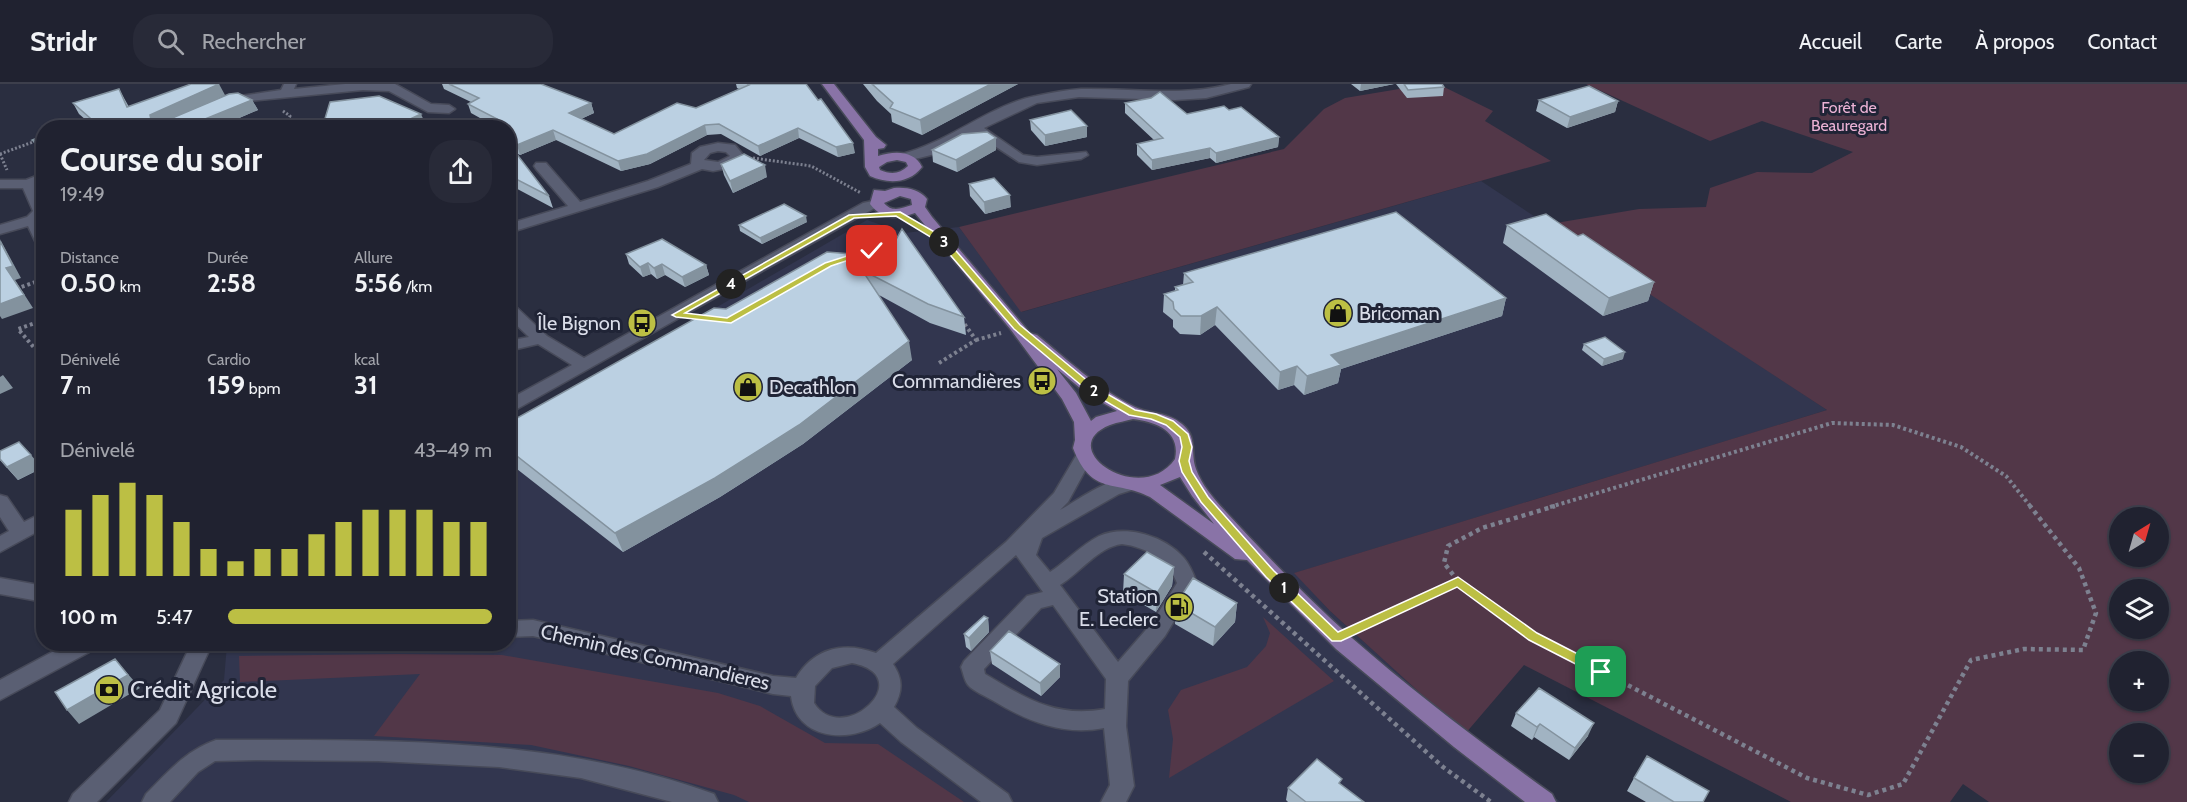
<!DOCTYPE html>
<html lang="fr">
<meta charset="utf-8">
<style>
:root{--surface:#202230;--page:#282a38;--text:#f1f3f6;--muted:#a2a4ab;--line:#3d3f4c;--accent:#bcbf44}
body{margin:0;font-family:Cabin,sans-serif;background:var(--page);color:var(--text);height:100vh;display:flex;flex-direction:column;font-size:22px;white-space:nowrap}
*{box-sizing:border-box;margin:0}
p{font-size:20px;color:var(--muted)}
.icon{flex:none;width:33px;height:33px;fill:none;stroke:currentColor;stroke-width:2;stroke-linecap:round;stroke-linejoin:round}
.map{position:relative;flex:1;overflow:hidden}
.details{position:absolute;left:36px;top:36px;width:480px;height:531px;display:flex;flex-direction:column;background:var(--surface);border-radius:24px;box-shadow:0 2px 4px #0004,0 0 0 2px var(--line)}
.details>*{flex:none}
.needle{width:39px;rotate:37deg}
.fabs{position:absolute;left:2109px;top:423px;display:grid;gap:12px}
.fabs a{display:grid;place-items:center;width:60px;height:60px;border-radius:50%;background:var(--surface);box-shadow:0 2px 4px #0004,0 0 0 2px var(--line);font-size:30px}
.pin{position:absolute;display:grid;place-items:center;width:51px;height:51px;color:#fff;margin:-26px;border-radius:12px;box-shadow:0 3px 9px #0006}
.km{position:absolute;width:30px;height:30px;margin:-15px;border-radius:50%;background:#222;color:#fff;font-size:16px;line-height:30px;text-align:center}
.round{display:grid;place-items:center;flex:none;width:63px;height:63px;border-radius:24px;background:var(--page)}
.headline{display:flex;align-items:center;justify-content:space-between;height:102px;padding:0 24px}
h1{font-size:33px;font-weight:700;line-height:45px}
.metrics{display:grid;grid-template-columns:repeat(3,1fr);gap:9px;height:102px;padding:6px 24px}
.metrics div{display:grid;align-content:center}
.metrics b{font-size:26px;font-weight:700}
.metrics small{font-size:16px;font-weight:400}
.metrics p{font-size:16px}
.chart{height:168px;padding:12px 24px}
.chart p{display:flex;justify-content:space-between}
.chart svg{width:100%;height:108px;margin-top:6px;stroke:var(--accent);stroke-width:6}
ul{padding:0 24px;list-style:none;font-size:20px}
li{display:grid;grid-template-columns:96px 72px 1fr;align-items:center;height:45px}
li i{height:15px;border-radius:8px;background:var(--accent)}
header{display:flex;align-items:center;gap:36px;box-sizing:border-box;height:84px;padding:0 30px;background:var(--surface);border-bottom:2px solid var(--line)}
header strong{font-size:28px}
nav{display:flex;gap:33px;margin-inline-start:auto;font-size:21px}
.search{width:420px;height:54px;background:var(--page);display:flex;align-items:center;gap:15px;box-sizing:border-box;padding:0 21px;border-radius:24px;color:var(--muted);font-size:22px}
.map>svg:first-child{display:block}
</style>
<header>
<strong>Stridr</strong>
<div class="search"><svg class="icon" aria-label="search" viewBox="0 0 24 24"><circle cx="10" cy="10" r="6"/><path d="M15 15l6 6"/></svg>Rechercher</div>
<nav><a>Accueil</a><a>Carte</a><a>À propos</a><a>Contact</a></nav>
</header>
<div class="map">
<svg width="2187" height="718" viewBox="0 0 2187 718">
<rect width="100%" height="100%" fill="#2a2e40"/>
<path fill="#32364f" d="M1481 97 1827 326 1295 489 1330 527 1465 650 1561 718H106L224 596 227 560H508L509 344 867 136 904 149 959 143 1022 228Z"/>
<path fill="#523748" fill-rule="evenodd" d="M1429 0H1438L1493 27 1485 37 1551 77 1021 228 959 143 1284 65 1324 25 1345 14Z
M1586 0H2187V718H1989L1963 700 1950 718H1791L1524 581 1465 650 1330 527 1294 489 1827 326 1544 141 1639 125 1706 123 1710 104 1757 88 1812 89 1853 68 1762 37 1710 57ZM2120 434H2158V472H2120ZM2120 506H2158V544H2120ZM2120 578H2158V616H2120ZM2120 650H2158V688H2120Z
M1263 533 1334 597 1169 694 1173 655 1168 626 1181 606 1247 583 1266 562 1270 549Z
M397 570 502 571 718 609 760 622 825 659 878 660 964 718H749L734 711 629 682 531 661 374 652 420 590 240 598 239 572Z"/>
<g fill="none" stroke-linecap="round" stroke-linejoin="round">
<g stroke="#474a59" stroke-width="3">
<path id="minor" d="M284 0H296L294 5 345 0H395L431 20 449 21 455 25 449 29 428 28 389 7 363 6 249 17 224 22 218 18 220 15 281 6Z
M1231 0H1251L1249 3 1206 14 1175 16 1079 13 1037 19 984 44 1023 71 1037 73 1086 68 1088 71 1081 75 1037 81 1019 78 975 49 935 70 907 77 900 73 902 70C949 58 992 20 1036 12 1050 9 1066 6 1081 5 1132 4 1181 13 1231 0Z
M718 59 735 61 744 72 729 84 713 87 702 85 658 103 508 149V140L568 122 536 85 534 82 536 79H546L580 118 648 97 691 80 692 69 700 63ZM718 67 726 68 730 72 718 78 704 76 710 69Z
M44 89V98L36 102 44 119V132L39 136 44 145V165L37 161 28 142 0 150V141L27 133 33 127 23 104H0V96H26Z
M877 116 884 120 882 123 873 125 508 330V316L572 281 538 260 508 267V257L529 253 508 233V219L514 221 547 252 584 274 863 119Z
M1083 368 1089 370 1092 374 1068 418 1060 426C1078 416 1114 389 1135 395L1137 400 1135 405 1119 410 1042 454 1036 471 1050 488C1067 477 1081 461 1099 452 1126 440 1165 452 1184 474 1190 481 1194 491 1197 499L1165 552 1128 597 1126 642 1134 702 1126 718H1101L1110 701 1104 644C1062 652 1027 637 992 616 985 612 973 607 968 601 964 596 963 588 961 583L964 577 1027 512 1043 508 1016 471 893 580C903 595 903 607 894 623L917 644 1008 710 1012 718H981L901 658 880 639C850 660 796 656 791 612L773 610 533 552 508 553V537L533 536 773 592 796 594C814 564 844 557 876 569L1006 458 1054 409 1077 370ZM1122 460C1146 463 1168 476 1177 499L1151 540 1118 578 1060 501C1080 489 1098 463 1122 460ZM1053 521 1106 595 1105 625C1055 634 1026 614 985 590L984 585 1041 524ZM852 579C920 592 843 664 814 619L815 602 832 584Z
M0 411 7 413 24 438 44 428V444L0 468V452L9 447 0 433Z
M0 494 44 502V518L0 510Z
M67 560H96L93 566 0 616V596Z
M191 560H212L176 639 97 718H69L73 710 160 626Z
M216 656C384 656 555 652 714 710L718 718H672L581 694 499 683 378 677 256 676 215 677 198 688 170 718H142L146 710C168 688 185 667 216 656Z"/>
</g>
<g stroke="#474a59" stroke-width="3">
<path id="major" d="M822 0H834L876 53 886 61 884 64 878 65V72C894 67 914 66 922 83 909 100 888 100 870 92L865 83 864 56ZM897 76 906 78 908 82C900 90 891 91 880 86L879 83 887 78Z
M894 104C906 103 919 105 927 115L925 123 932 133 1030 249 1037 251C1068 276 1098 305 1135 323 1150 330 1168 328 1182 340 1198 353 1190 368 1196 385 1202 402 1215 416 1227 429 1267 472 1308 515 1352 554 1416 610 1484 661 1552 710L1556 718H1525L1454 663 1336 565 1247 476 1235 475 1150 413C1115 395 1092 413 1073 364L1075 356 1074 338 1062 315 1011 246 915 129C897 135 882 136 870 120L874 106 885 107ZM900 112 911 115 912 121C902 124 892 129 884 119ZM1057 285 1086 309 1117 327 1096 333 1091 337 1076 309ZM1133 335C1156 338 1181 347 1175 375 1141 424 1052 364 1110 341 1118 338 1126 337 1133 335ZM1180 393 1192 412 1214 440 1160 401Z"/>
</g>
<path stroke="#7d8190" stroke-width="3" stroke-dasharray="2 2" stroke-linecap="butt" d="M283 27 290 32 284 44
M456 37 474 44
M0 70 44 54
M0 70 7 86
M753 74 811 82 861 109
M872 167 866 143 883 144
M849 174 897 160"/>
<path stroke="#7d8190" stroke-width="4" stroke-dasharray="3 3" stroke-linecap="butt" d="M16 205 44 195
M44 236 18 245 44 275
M976 256 1001 249
M939 279 976 256 963 238
M1550 423 1832 339 1893 341 1961 363 2006 392 2031 423"/>
<path stroke="#7d8190" stroke-width="4.5" stroke-dasharray="4 4" stroke-linecap="butt" d="M1204 468 1443 683 1491 718
M1458 497 1533 552 1807 694 1868 711 1903 700 1971 576 2024 565 2083 566 2096 529 2079 484 2030 422
M1458 497 1444 479 1448 462 1482 444 1555 422
M1356 545 1458 497"/>
<use href="#minor" fill="#5a5f73" fill-rule="evenodd"/>
<use href="#major" fill="#8973a7" fill-rule="evenodd"/>
</g>
<path fill="#a1b3c2" d="M442 0H507L591 19 594 29 581 35 614 50 696 24 739 5 737 4 736 0H806L855 69 838 73 799 54 760 72 721 50 707 51 650 80 621 87 556 56 520 71 514 68 549 112 553 124 508 100V44H498L471 29 468 20 471 18 444 5Z
M863 0H1018L922 51 892 38 891 30 877 17Z
M1351 0H1394L1360 7Z
M1396 0H1442L1444 3 1443 12 1407 14Z
M119 5 129 23 225 11 190 27 252 16 258 26 216 44H65L86 36 79 30 73 19Z
M1539 16 1618 17 1615 28 1567 44 1536 27Z
M1125 19 1187 30 1229 26 1279 53 1278 63 1216 79 1210 74 1152 86 1137 71V60L1154 56 1125 29Z
M1030 36 1087 53 1045 62 1031 46Z
M44 51V69L39 67 32 56Z
M932 66H996L957 88 933 78Z
M721 80 767 93 733 109 724 91Z
M969 100 1011 123 985 130 970 112Z
M807 138 762 160 740 147 739 141Z
M1507 141 1578 152 1654 198 1648 217 1603 232 1503 159Z
M626 170 706 181 709 191 685 203 665 191 657 195 651 190 643 193 629 180Z
M862 185 964 233 966 251 930 239 879 211 912 276 803 360 720 413 623 468 508 378V339L726 225Z
M1184 189 1506 214 1502 232 1341 285 1338 299 1304 311 1294 301 1278 306 1215 241 1200 251 1180 250 1173 243V236L1163 228 1164 210 1175 207V203L1183 201Z
M1584 260 1623 275 1602 282 1582 266Z
M0 367 42 384 18 396 0 376Z
M1174 483 1172 502 1156 528 1123 509 1124 490Z
M1237 519 1235 538 1213 562 1175 540 1176 520Z
M988 534 989 548 971 567 966 563 964 550Z
M990 567 1060 593 1041 612 992 580Z
M1516 629 1588 652 1569 676 1534 653 1532 656 1511 642Z
M1634 694 1703 718H1646L1627 707Z
M1340 700 1364 718H1288L1286 716 1288 704Z"/>
<path fill="#83929e" d="M219 0 225 11 156 42 151 36 150 31Z
M991 0H1018L922 51 920 36Z
M1361 0H1394L1360 7Z
M252 16 258 26 216 44H183Z
M1618 17 1615 28 1567 44 1570 33Z
M591 19 594 29 572 39 569 29Z
M421 30 425 39 414 44H391Z
M705 41 707 51 650 80 621 87 618 77Z
M1087 42V53L1045 62V51Z
M798 44 799 54 760 72 758 62Z
M553 46 556 56 520 71 517 61Z
M1279 53 1278 63 1216 79V69Z
M996 54V66L957 88 956 76Z
M853 59 855 69 838 73 836 63Z
M1210 64V74L1152 86V76Z
M765 81 767 93 733 109 730 97Z
M1010 111 1011 123 985 130 984 118Z
M806 132 807 138 762 160 760 154Z
M0 155 21 194 15 196 33 224 2 235 0 232V220L6 184Z
M648 179 651 190 643 193 640 183Z
M662 180 665 191 657 195 654 184Z
M706 181 709 191 685 203 682 193Z
M1654 198 1648 217 1603 232 1609 214Z
M1506 214 1502 232 1341 285 1338 299 1304 311 1307 292 1331 271Z
M1217 223 1215 241 1200 251 1201 232Z
M909 257 912 276 803 360 720 413 623 468 615 449Z
M1625 268 1623 275 1602 282 1604 275Z
M1297 282 1294 301 1278 306 1280 288Z
M3 291 13 304 0 310V293Z
M31 371 42 384 18 396 7 383Z
M1174 483 1172 502 1156 528 1157 509Z
M1237 519 1235 538 1213 562 1215 543Z
M988 534 989 548 971 567 969 554Z
M115 575 140 604 79 640 67 626Z
M1060 580V593L1041 612 1040 599Z
M1594 639 1588 652 1569 676 1575 664Z
M1540 640 1534 653 1532 656 1537 643Z"/>
<path fill="#bbd0e2" stroke="#83929e" stroke-width="1.5" d="M191 0H219L150 31 151 36 170 35 229 10 238 9 252 16 183 44H65L90 34 73 19 119 5 127 23Z
M449 0H541L591 19 569 29 614 50 677 19 696 24 749 1 747 0H806L818 16 821 15 853 59 836 63 798 44 758 62 719 40 705 41 647 70 618 77 553 46 517 61 508 57V44H505L507 40 468 20 479 14Z
M872 0H991L920 36 890 24 893 19Z
M1404 0H1442L1444 3 1408 6Z
M1589 2 1618 17 1570 33 1539 16Z
M1160 8 1187 30 1224 22 1229 26 1241 23 1279 53 1216 69 1210 64 1152 76 1137 60 1163 54 1125 19 1151 14Z
M379 12 421 30 391 44H296V42L324 38 330 18Z
M1071 26 1087 42 1045 51 1030 36Z
M987 48 996 54 956 76 932 66 962 50Z
M44 51V63L32 56Z
M508 65 516 69 549 112 508 91Z
M744 70 765 81 730 97 721 80Z
M994 94 1010 111 984 118 969 100Z
M784 120 806 132 760 154 739 141Z
M1396 128 1506 214 1331 271 1341 281 1307 292 1297 282 1280 288 1217 223 1201 232H1181L1174 225 1173 218 1164 210 1178 206 1175 203 1193 198 1184 189Z
M1546 130 1578 152 1583 150 1654 198 1609 214 1507 141Z
M902 145 964 233 928 220 862 186 909 257 799 341 715 394 615 449 508 365V339L714 224 726 225 827 168 852 170 862 185 887 178 893 161Z
M662 155 706 181 682 193 662 180 654 184 648 179 640 183 626 170Z
M0 157 13 182 6 184 24 211 0 220Z
M1605 253 1625 268 1604 275 1584 260Z
M19 358 31 371 7 383 0 375V367Z
M1147 468 1174 483 1157 509 1124 490Z
M1193 494 1237 519 1215 543 1176 520Z
M984 532 988 534 969 554 964 550Z
M1009 547 1060 580 1040 599 990 567Z
M115 575 128 591 67 626 55 608Z
M1539 604 1594 639 1575 664 1540 640 1537 643 1516 629Z
M1647 672 1709 707 1703 718H1674L1634 694Z
M1317 675 1342 695 1339 699 1364 718H1306L1288 704Z"/>
<path fill="#bcbf44" stroke="#fff" stroke-width="1.5" d="M900 128 945 154 1020 241 1095 303 1135 326 1156 330 1173 337 1188 350 1192 363 1189 377 1192 388 1208 413 1274 487 1338 548 1458 493 1537 549 1605 584V591H1597L1529 556 1457 503 1341 557H1332L1266 493 1201 418 1182 388 1179 377 1182 363 1180 353 1166 341 1151 335 1129 331 1088 307 1014 245 939 158 896 132 854 134 685 229 727 234 825 179 872 164 876 167 831 182 731 239 676 233 672 231 849 131Z"/>
<defs>
<g id="shop-disc" transform="scale(1.5)"><circle r="9.5" fill="#bcbf44" stroke="#202436"/><path d="M-5-2.5h2.3a2.7 3.5 0 0 1 5.4 0H5L5.5 6h-11ZM-1.5-2.5h3a1.5 2.3 0 0 0-3 0Z" fill="#111"/></g>
<g id="bus-disc" transform="scale(1.5)"><circle r="9.5" fill="#bcbf44" stroke="#202436"/><path d="M-5-6H5V4H4V6H2V4H-2V6H-4V4H-5ZM-3.5-4V0h7V-4ZM-3.5 1.2v1.5H-2V1.2ZM2 1.2v1.5H3.5V1.2Z" fill="#111"/></g>
<g id="fuel-disc" transform="scale(1.5)"><circle r="9.5" fill="#bcbf44" stroke="#202436"/><path d="M-5.5-6h7V0h2V4h1.3V-2.5L3-4.5l.8-.8L6-3V5H2.5V1h-1V6h-7ZM-4.2-4.7v3.2H.2V-4.7Z" fill="#111"/></g>
<g id="bank-disc" transform="scale(1.5)"><circle r="9.5" fill="#bcbf44" stroke="#202436"/><path d="M-6-4H6V4H-6ZM0-2.3a2.3 2.3 0 1 0 0 4.6a2.3 2.3 0 1 0 0-4.6Z" fill="#111"/></g>
</defs>
<g fill-rule="evenodd">
<use href="#shop-disc" x="1338" y="229"/>
<use href="#bus-disc" x="642" y="239"/>
<use href="#bus-disc" x="1042" y="297"/>
<use href="#shop-disc" x="748" y="303"/>
<use href="#fuel-disc" x="1179" y="523"/>
<use href="#bank-disc" x="109" y="606"/>
</g>
<g text-anchor="middle" stroke-width="6" stroke-linejoin="round" paint-order="stroke">
<g font-size="16" fill="#ebb2d5" stroke="#202436">
<text x="1849" y="29">Forêt de<tspan x="1849" dy="18">Beauregard</tspan></text>
</g>
<g font-size="20" fill="#dadde9" stroke="#202436" text-anchor="end">
<text x="1359" y="236" text-anchor="start">Bricoman</text>
<text x="621" y="246">Île Bignon</text>
<text x="1021" y="304">Commandières</text>
<text x="769" y="310" text-anchor="start">Decathlon</text>
<text x="1158" y="519">Station<tspan x="1158" dy="23">E. Leclerc</tspan></text>
</g>
<g font-size="20" fill="#dadde9" stroke="#202436">
<text transform="translate(655 573) rotate(13)" y="7">Chemin des Commandieres</text>
</g>
<g font-size="24" fill="#dadde9" stroke="#202436" text-anchor="start">
<text x="130" y="614">Crédit Agricole</text>
</g>
</g>
</svg>
<div class="fabs">
<a><svg class="needle" viewBox="-14 -14 28 28"><path d="M0-13l5 13h-10z" fill="#e53935"/><path d="M0 13l5-13h-10z" fill="#a2a4ab"/></svg></a>
<a><svg class="icon" aria-label="layers" viewBox="0 0 24 24"><path d="M12 4l9 5-9 5-9-5zM3 14l9 5 9-5"/></svg></a>
<a>+</a>
<a>−</a>
</div>
<div class="pin" style="left:1601px;top:588px;background:#1e9e55"><svg class="icon" aria-label="arrive" viewBox="0 0 24 24"><path d="M6 21V4h12l-3 4 3 4H6"/></svg></div>
<div class="pin" style="left:872px;top:167px;background:#d93025"><svg class="icon" aria-label="check" viewBox="0 0 24 24"><path d="M5 12l5 5 9-10"/></svg></div>
<b class="km" style="left:1284px;top:504px">1</b>
<b class="km" style="left:1094px;top:307px">2</b>
<b class="km" style="left:944px;top:158px">3</b>
<b class="km" style="left:731px;top:200px">4</b>
<section class="details">
<div class="headline"><div><h1>Course du soir</h1><p>19:49</p></div><a class="round"><svg class="icon" aria-label="share" viewBox="0 0 24 24"><path d="M12 15V3M7 8l5-5 5 5M5 13v7h14v-7"/></svg></a></div>
<div class="metrics">
<div><p>Distance</p><b>0.50<small> km</small></b></div>
<div><p>Durée</p><b>2:58</b></div>
<div><p>Allure</p><b>5:56<small> /km</small></b></div>
</div>
<div class="metrics">
<div><p>Dénivelé</p><b>7<small> m</small></b></div>
<div><p>Cardio</p><b>159<small> bpm</small></b></div>
<div><p>kcal</p><b>31</b></div>
</div>
<div class="chart"><p><span>Dénivelé</span>43–49 m</p>
<svg viewBox="0 0 160 44" preserveAspectRatio="none"><path d="M5 44V17M15 44V11M25 44V6M35 44V11M45 44V22M55 44V33M65 44V38M75 44V33M85 44V33M95 44V27M105 44V22M115 44V17M125 44V17M135 44V17M145 44V22M155 44V22"/></svg>
</div>
<ul>
<li><b>100 m</b>5:47<i style="width:100%"></i></li>
</ul>
</section>
</div>
